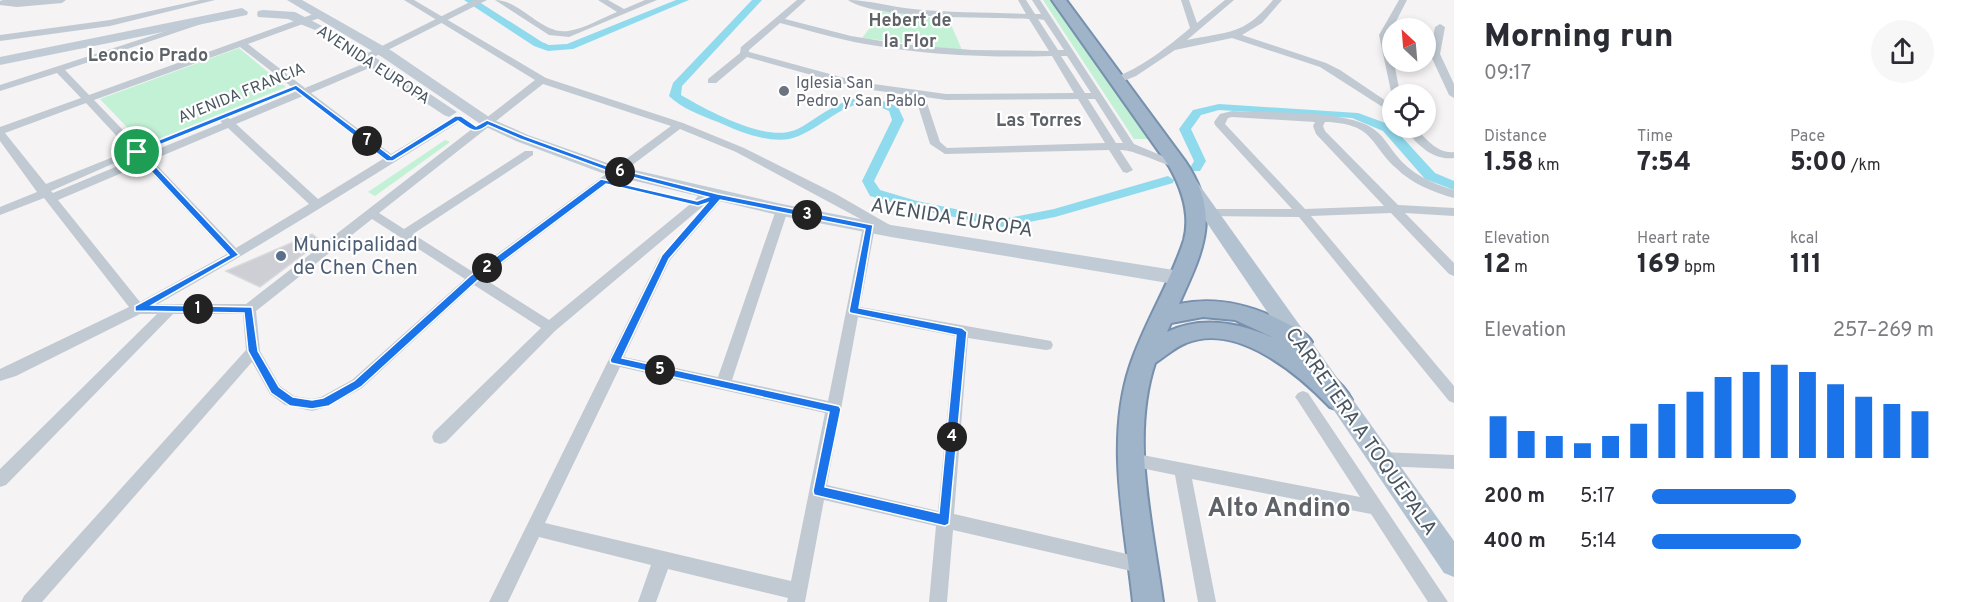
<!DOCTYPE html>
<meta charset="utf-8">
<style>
:root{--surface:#fff;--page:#f7f7f7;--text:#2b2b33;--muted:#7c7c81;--accent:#1a73e8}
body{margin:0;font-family:Overpass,sans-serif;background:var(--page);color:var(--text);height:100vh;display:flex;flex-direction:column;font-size:22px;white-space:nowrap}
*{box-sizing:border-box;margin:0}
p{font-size:20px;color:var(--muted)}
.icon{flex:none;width:33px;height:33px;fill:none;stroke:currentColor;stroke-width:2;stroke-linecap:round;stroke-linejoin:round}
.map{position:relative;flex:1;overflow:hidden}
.sheet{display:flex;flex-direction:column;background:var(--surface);width:510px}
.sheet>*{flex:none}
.needle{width:39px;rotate:334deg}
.tools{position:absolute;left:1382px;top:18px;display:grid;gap:12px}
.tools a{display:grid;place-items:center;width:54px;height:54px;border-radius:50%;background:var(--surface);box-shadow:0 3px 9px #0003;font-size:30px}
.pin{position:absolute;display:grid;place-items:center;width:51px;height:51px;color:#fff;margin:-26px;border:3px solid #fff;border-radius:50%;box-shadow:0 2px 6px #0007}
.km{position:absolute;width:30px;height:30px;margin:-15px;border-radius:50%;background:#222;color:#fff;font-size:16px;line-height:30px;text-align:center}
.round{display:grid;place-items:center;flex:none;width:63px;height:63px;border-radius:32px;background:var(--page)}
.overview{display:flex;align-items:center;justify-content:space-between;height:102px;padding:0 30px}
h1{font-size:33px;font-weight:800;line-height:45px}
.figures{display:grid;grid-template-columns:repeat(3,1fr);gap:9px;height:102px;padding:6px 30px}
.figures div{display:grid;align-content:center}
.figures b{font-size:26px;font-weight:800}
.figures small{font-size:16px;font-weight:400}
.figures p{font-size:16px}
.chart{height:168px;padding:12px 30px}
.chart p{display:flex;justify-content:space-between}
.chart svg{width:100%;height:108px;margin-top:6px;stroke:var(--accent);stroke-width:6}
ul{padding:0 30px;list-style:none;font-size:20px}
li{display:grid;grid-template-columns:96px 72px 1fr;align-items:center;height:45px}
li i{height:15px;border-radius:8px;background:var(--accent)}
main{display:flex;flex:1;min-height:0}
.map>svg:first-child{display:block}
</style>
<main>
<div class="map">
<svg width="1454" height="602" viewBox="0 0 1454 602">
<rect width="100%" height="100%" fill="#f5f3f3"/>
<path fill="#c3f1d5" d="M1043 0H1053L1148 139H1134Z
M883 11 949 20 962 50 862 38Z
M239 48 286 87 144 145 100 99Z
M445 140 450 142 375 196 368 192Z"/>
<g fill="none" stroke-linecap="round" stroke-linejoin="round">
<path fill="#90daee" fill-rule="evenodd" d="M464 0H476L542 42 549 45 567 44 676 0H689L573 49 548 51 534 46Z
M752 0H762L682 86 681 95C706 110 759 138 788 132 799 130 808 123 817 117 850 97 861 91 898 107L904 120 874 181 880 190 917 201 1003 219 1054 209 1168 176 1174 180 1173 183 1055 217 1003 227 915 209 870 196 862 181 892 120 889 111C882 108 875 103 867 103 842 102 815 134 789 139 766 143 738 131 718 122 702 116 681 108 669 96L673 83Z
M1219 104 1358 113 1391 125 1435 173 1454 181V190L1425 179 1383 131 1352 118 1219 110 1201 115 1191 129 1206 161 1200 171H1192L1190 168 1194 161 1179 129 1193 110Z"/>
</g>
<path fill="#cdcfd5" stroke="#d7d9de" stroke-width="1.5" d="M312 234 321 241 260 287 226 271Z"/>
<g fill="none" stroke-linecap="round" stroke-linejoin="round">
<g stroke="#7690ad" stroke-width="4">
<path id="trunk" d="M1052 0H1066L1185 161C1222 215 1203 251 1179 304 1217 296 1252 305 1286 323 1296 328 1307 333 1312 342L1308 348 1296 350C1315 362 1341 379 1352 400L1348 407 1339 410 1330 407C1298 374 1237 322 1186 343 1175 347 1166 356 1155 363 1130 438 1153 526 1163 602H1133C1125 526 1105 441 1130 366 1144 323 1170 284 1184 240 1191 214 1182 189 1169 166ZM1203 317 1235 320 1274 338C1240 323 1202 315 1167 332L1171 323Z"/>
</g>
<path fill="#c1cad2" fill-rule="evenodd" d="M66 0 62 3 17 7 0 5V1L3 0Z
M200 0H215L110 26 0 41V35L110 20Z
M404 0H414L546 78 683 123 744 148 836 194 895 228 897 231 895 234 891 235 875 227 860 307 1051 341 1053 345 1051 349 1046 350 968 338 954 514 1144 558 1150 560 1153 566 1150 572 1144 574 953 530 947 602H929L936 526 824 500 805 602H787L788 598 668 569 656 602H638L651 565 539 537 508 602H489L659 258 714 194H722L724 197 670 260 624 357 718 377 776 210 782 206 788 210 732 380 828 401 863 227 868 223 736 152 680 129 483 278 549 320 694 201 702 191 706 190 712 194 702 207 555 331 446 442 440 444 434 442 432 437 434 432 541 328 474 285 362 388 330 406 312 411 285 405 270 394 252 362 42 602H21L24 596 246 350 243 314H173L6 485 0 487V469L157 314H140L16 376 0 381V369L129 307 44 198 0 215V207L37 192 0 141V127L81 98 57 73 0 91V85L200 20 207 22 65 70 89 95 319 12 322 13V17L248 44 305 88 370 61H376V65L311 93 391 154 454 116H462V120C361 183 261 246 158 304H246L535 80ZM240 47 297 91 230 119 224 116 220 117 219 119 222 123 146 154 94 100ZM543 84 671 126 473 272 413 234 533 155V151H525L404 229 379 213ZM303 96 383 159 318 199 236 124ZM86 103 137 158 53 193 51 191 128 157 122 154 118 155 46 184 5 133ZM228 128 309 204 236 248 152 160ZM143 164 227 254 140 302 58 200ZM372 219 465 279 352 380 321 397 312 399 294 396 280 386 260 351 256 311ZM858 317 955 336 938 511 827 485ZM620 367 825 413 791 581 545 523Z
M495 0C521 0 542 35 568 31 584 29 602 18 617 12L598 0H608L624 9 645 0H657L569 37 549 35Z
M797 0H806L785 19 851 36 900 44 972 50 1049 51 1029 19C990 17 877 20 848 0 869 0 891 7 913 9 950 13 988 12 1026 14L1018 0H1026L1035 14H1041L1032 0H1040L1134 144 1184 165 1178 168 1174 167C1161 163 1131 149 1120 150L1133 170 1127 173 1123 172 1109 150 945 154 930 144 915 96 858 88 747 57 716 83H708V79L740 53 741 47ZM1038 19 1044 20 1064 50H1058ZM780 23C808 30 836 39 865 44 926 55 989 58 1052 56L1074 93 946 94 859 82 749 52V50ZM1061 56H1067L1091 93H1085ZM925 97 946 100 1078 99 1105 143 947 148 940 142ZM1088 99H1095L1123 143H1116Z
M1181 0H1189L1197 23 1225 0H1234L1187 40C1229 31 1243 36 1273 0H1282L1262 23 1242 35 1326 63 1340 70 1392 105V113L1320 67 1232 38 1175 50 1136 76 1121 82H1113V78C1140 69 1169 46 1190 28Z
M1399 0H1407L1389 35 1392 62H1394L1400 94H1392V96L1379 35Z
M1440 24 1445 27 1440 54 1454 84V98L1449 95 1430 54 1435 27Z
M1232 111C1266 113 1345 110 1372 128 1383 135 1388 145 1396 155 1410 173 1432 184 1454 190V198C1433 192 1412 184 1396 168 1369 143 1375 126 1330 122H1325L1323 126 1325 131 1398 205 1454 208V216L1405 213 1454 263V276L1449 274 1391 213 1311 216 1454 386V403L1449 401 1299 217 1206 216 1204 213 1206 210 1210 209H1292L1215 125 1214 122 1220 114ZM1232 117 1315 122 1313 126 1316 134 1384 206 1305 209 1225 124 1228 118Z
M1404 128H1415C1426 138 1437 154 1454 152V158C1432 161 1416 143 1404 128Z
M1303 391 1308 393 1448 602H1428L1371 514 1192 479 1216 602H1198L1175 475 1126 465 1124 460 1126 455 1132 453 1360 497 1298 401 1295 397 1298 393Z
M1380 452 1454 455V469L1380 466 1374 464 1372 459 1374 454Z"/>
<path fill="#c1cad2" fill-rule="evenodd" d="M474 0H487L370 59 366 61 360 57Z"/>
<path fill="#c1cbd6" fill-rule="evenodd" d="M287 0H302L392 51 492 119 528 135 613 165 782 204 891 225 1180 271 1187 273 1189 278 1187 283 1180 285 891 237 782 216 602 173 516 141 482 125 382 57Z
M242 8 248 12 247 15 0 65V57Z
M263 10 295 12 322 26 315 30 288 19 258 17 257 14 258 11Z
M353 45 358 46 457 112 449 117 444 115 348 52 346 49Z"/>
<path fill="#b3c2d1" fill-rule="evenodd" d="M1189 177 1195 179 1454 541V577L1444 573 1180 183 1183 179Z"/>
<use href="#trunk" fill="#9fb4c9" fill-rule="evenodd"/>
</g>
<path fill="#1a73e8" stroke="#fff" stroke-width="1.5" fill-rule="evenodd" d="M296 85 391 156 455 116H461L476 126 487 120 525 136 610 167 718 194 873 225 859 308 962 328 967 332 949 524 945 526 814 495 813 491 829 412 611 363 610 360 662 255 707 203 698 206 606 184 477 281 361 387 329 406 312 409 290 406 271 393 248 351 244 313 135 311V306L229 255 134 153V150ZM295 90 387 161H393L458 121C471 130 475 135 488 125L520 139 605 170 708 197 697 201 601 179 470 276 354 381 323 398 312 400 293 397 279 387 258 351 252 307 152 305 239 255 142 152ZM720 200 865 229 849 311 850 313 956 335 939 513 825 487 841 409 839 406 622 358 669 259Z"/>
<circle fill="#6b7280" stroke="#fff" stroke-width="2" cx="784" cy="91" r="6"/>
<circle fill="#5c6f8a" stroke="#fff" stroke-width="2" cx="281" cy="256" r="6"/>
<g text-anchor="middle" stroke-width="4.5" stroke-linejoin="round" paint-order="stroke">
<g font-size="16" fill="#4a5661" stroke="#fff">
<text transform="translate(374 64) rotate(33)" y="6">AVENIDA EUROPA</text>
<text transform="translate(241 92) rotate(-22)" y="6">AVENIDA FRANCIA</text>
</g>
<g font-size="16" fill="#5b616d" stroke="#fff" text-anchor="start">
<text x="796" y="88">Iglesia San<tspan x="796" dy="18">Pedro y San Pablo</tspan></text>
</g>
<g font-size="18" font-weight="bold" fill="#5f6368" stroke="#fff">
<text x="910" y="26">Hebert de<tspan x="910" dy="21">la Flor</tspan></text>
<text x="148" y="61">Leoncio Prado</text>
<text x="1039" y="126">Las Torres</text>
</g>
<g font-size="20" fill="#4a5661" stroke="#fff">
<text transform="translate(952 217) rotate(9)" y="7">AVENIDA EUROPA</text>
<text transform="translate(1362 431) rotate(55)" y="7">CARRETERA A TOQUEPALA</text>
</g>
<g font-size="20" fill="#4e5e75" stroke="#fff" text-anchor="start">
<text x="293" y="251">Municipalidad<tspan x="293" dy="23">de Chen Chen</tspan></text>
</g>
<g font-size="26" font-weight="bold" fill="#5f6368" stroke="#fff">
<text x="1279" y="516">Alto Andino</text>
</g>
</g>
</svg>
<div class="tools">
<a><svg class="needle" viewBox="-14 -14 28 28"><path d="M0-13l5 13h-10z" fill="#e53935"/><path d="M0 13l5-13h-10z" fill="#7c7c81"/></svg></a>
<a><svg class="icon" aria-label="locate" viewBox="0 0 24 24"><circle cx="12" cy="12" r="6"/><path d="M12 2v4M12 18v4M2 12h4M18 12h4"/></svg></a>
</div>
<div class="pin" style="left:137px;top:152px;background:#1e9e55"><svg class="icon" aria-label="arrive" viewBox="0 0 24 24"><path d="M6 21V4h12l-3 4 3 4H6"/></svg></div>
<b class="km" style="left:198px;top:309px">1</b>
<b class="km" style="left:487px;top:268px">2</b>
<b class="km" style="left:807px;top:215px">3</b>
<b class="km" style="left:952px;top:437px">4</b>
<b class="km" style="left:660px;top:370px">5</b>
<b class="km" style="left:620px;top:172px">6</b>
<b class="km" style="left:367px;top:141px">7</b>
</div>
<section class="sheet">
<div class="overview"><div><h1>Morning run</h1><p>09:17</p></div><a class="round"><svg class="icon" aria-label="share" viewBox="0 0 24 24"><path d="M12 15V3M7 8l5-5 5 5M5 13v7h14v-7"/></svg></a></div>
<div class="figures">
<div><p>Distance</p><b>1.58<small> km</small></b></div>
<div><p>Time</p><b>7:54</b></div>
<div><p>Pace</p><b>5:00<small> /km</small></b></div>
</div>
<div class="figures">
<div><p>Elevation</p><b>12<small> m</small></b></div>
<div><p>Heart rate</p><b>169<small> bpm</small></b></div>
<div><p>kcal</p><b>111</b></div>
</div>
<div class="chart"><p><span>Elevation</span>257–269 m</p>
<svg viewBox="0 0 160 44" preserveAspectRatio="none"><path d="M5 44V27M15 44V33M25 44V35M35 44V38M45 44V35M55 44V30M65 44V22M75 44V17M85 44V11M95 44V9M105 44V6M115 44V9M125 44V14M135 44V19M145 44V22M155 44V25"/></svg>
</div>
<ul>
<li><b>200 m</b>5:17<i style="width:51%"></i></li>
<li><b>400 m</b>5:14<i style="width:53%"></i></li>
</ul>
</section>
</main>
